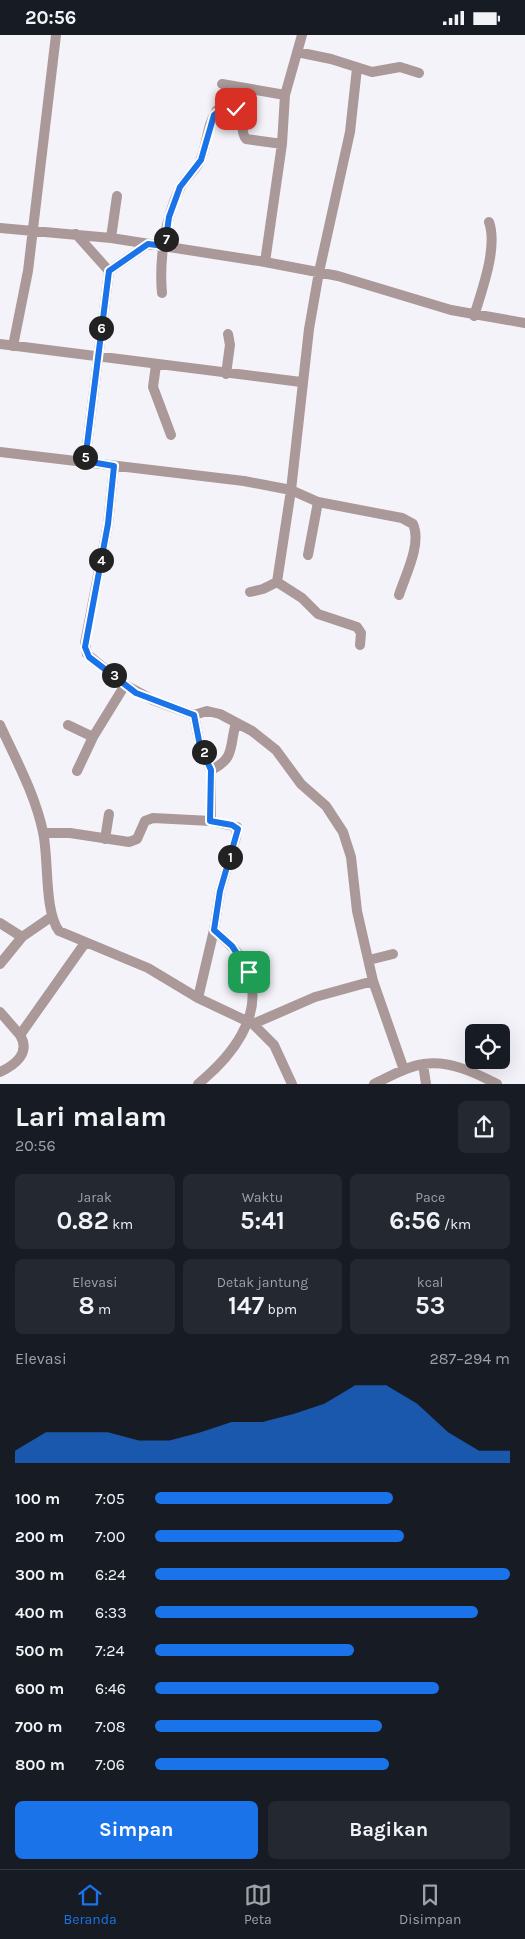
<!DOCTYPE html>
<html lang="id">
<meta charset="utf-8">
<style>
:root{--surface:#171b24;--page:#242831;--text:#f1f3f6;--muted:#9ea1a6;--line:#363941;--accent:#1a73e8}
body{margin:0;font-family:Karla,sans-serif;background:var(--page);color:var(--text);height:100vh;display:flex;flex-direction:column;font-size:19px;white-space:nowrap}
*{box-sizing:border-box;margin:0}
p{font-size:16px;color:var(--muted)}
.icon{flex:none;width:28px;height:28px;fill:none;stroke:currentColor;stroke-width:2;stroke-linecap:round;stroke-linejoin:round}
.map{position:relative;height:1049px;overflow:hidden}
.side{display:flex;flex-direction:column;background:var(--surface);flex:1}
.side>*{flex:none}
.fabs{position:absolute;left:465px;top:989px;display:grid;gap:10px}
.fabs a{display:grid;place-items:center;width:45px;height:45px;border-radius:8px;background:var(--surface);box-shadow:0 5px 20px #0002;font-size:25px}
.pin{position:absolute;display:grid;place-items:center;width:42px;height:42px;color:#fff;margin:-21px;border-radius:10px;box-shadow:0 2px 8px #0006}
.km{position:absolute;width:25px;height:25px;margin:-12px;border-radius:50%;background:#222;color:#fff;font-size:14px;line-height:25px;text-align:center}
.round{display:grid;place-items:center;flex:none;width:52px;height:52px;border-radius:8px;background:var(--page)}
.headline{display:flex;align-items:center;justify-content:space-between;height:85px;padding:0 15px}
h1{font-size:28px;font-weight:700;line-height:38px}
.figures{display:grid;grid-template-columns:repeat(3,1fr);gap:8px;height:85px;padding:5px 15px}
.figures div{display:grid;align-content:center;border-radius:8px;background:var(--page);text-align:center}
.figures b{font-size:25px;font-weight:700}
.figures small{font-size:14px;font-weight:400}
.figures p{font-size:14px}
.chart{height:140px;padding:10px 15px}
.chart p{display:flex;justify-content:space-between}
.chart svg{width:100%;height:90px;margin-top:5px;fill:var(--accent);opacity:.7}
.primary-button{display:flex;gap:10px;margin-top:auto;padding:10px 15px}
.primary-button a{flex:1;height:58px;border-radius:8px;background:var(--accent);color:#fff;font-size:20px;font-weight:700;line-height:58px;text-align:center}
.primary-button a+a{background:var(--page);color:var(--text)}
ul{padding:0 15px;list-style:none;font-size:16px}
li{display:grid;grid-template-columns:80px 60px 1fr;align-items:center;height:38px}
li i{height:12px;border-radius:6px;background:var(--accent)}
.status{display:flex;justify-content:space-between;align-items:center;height:35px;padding:0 25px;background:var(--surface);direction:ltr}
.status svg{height:14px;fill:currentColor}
.tab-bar{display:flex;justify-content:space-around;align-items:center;height:70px;border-top:1px solid var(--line);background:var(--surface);font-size:14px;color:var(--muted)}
.tab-bar a{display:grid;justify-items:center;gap:2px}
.tab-bar .current{color:var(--accent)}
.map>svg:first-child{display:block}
</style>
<div class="status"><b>20:56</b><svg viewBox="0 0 49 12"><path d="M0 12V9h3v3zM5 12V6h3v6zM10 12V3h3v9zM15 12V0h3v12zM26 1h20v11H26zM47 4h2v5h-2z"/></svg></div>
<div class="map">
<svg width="525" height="1049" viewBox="0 0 525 1049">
<rect width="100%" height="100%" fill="#f5f3fa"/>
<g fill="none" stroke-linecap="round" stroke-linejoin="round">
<path stroke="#aa9998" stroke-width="10" d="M297 17 331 24 372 37 400 32 419 38
M357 33 350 97 319 237 309 294 291 455 277 547 302 563 318 579 357 592 361 598 360 610
M222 49 285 60
M0 193 111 203 265 227 338 241 451 275 525 288
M76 199 109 236
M111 203 117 161
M265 227 282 109 285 60 302 0
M162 258C159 225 165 183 180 153 185 143 195 136 200 126 208 109 206 91 217 75L229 72C253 79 236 91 246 104L282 109
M474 281C482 255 498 212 489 187
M0 309 301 347
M13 311 28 236 56 0
M156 330 153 352 171 400
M226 339 230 310 228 299
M0 417 244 446 291 455 318 467 402 483 413 489C422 509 405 541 399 560
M85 426 109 236 148 209
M114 431 108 489 85 608 87 619 125 650 153 665 194 680 207 676 220 679 252 696 276 715 301 749 326 771 343 797 351 822 357 876 373 946 404 1035
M308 520 318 467
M250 557 263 554 277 547
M194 680 200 711 211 735V786
M0 690C16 725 35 759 43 797 49 824 44 876 59 896L148 933 198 963 253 989 274 1010 292 1049
M68 690 93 702
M211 735C236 723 229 711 236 688
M77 736 93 702 125 650
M43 798H70L129 807 137 804 145 786 153 783 211 786 237 792 236 802 220 856 214 895 198 963
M105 804 109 779
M0 888 22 902
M369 925 393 919
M0 929 22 902 51 882
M0 977 20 1000
M253 989 315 962 373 946
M423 1029 426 1049
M0 1037C15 1030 31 1018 20 1000L85 908
M198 1049C231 1022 265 981 248 936 242 919 227 907 214 895
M374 1049C389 1042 407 1031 424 1029 449 1025 476 1038 497 1049"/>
</g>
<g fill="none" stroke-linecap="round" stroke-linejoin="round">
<g stroke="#fff" stroke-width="10">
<path id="route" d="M236 74 224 72 214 80 201 125 180 152 169 182 165 211 148 209 109 236 85 426 114 431 108 489 85 612 89 622 136 658 194 680 200 711 211 735 210 786 232 790 238 794 220 856 214 895 232 911 249 937"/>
</g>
<use href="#route" stroke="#1a73e8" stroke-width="6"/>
</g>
</svg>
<div class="fabs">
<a><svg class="icon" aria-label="locate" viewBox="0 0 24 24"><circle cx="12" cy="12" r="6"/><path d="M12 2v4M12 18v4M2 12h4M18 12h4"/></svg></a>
</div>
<div class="pin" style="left:249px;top:937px;background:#1e9e55"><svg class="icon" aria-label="arrive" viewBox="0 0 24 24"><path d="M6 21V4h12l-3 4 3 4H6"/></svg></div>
<div class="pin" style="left:236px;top:74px;background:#d93025"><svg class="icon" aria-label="check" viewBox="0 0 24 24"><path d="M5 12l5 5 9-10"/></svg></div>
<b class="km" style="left:230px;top:822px">1</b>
<b class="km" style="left:204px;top:717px">2</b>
<b class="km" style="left:114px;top:640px">3</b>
<b class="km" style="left:101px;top:525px">4</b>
<b class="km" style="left:85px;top:422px">5</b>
<b class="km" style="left:101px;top:293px">6</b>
<b class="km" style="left:166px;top:204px">7</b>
</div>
<section class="side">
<div class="headline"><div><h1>Lari malam</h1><p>20:56</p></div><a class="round"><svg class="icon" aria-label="share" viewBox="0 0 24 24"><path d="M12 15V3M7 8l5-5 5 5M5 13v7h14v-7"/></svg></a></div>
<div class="figures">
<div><p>Jarak</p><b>0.82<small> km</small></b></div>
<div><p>Waktu</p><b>5:41</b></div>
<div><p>Pace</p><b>6:56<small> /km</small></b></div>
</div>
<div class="figures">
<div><p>Elevasi</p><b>8<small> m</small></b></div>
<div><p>Detak jantung</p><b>147<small> bpm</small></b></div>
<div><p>kcal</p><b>53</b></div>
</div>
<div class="chart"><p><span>Elevasi</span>287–294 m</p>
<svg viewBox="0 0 160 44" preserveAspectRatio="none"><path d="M0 44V38L10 29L20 29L30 29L40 33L50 33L60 29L70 24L80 24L90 20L100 15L110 6L120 6L130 15L140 29L150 38L160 38V44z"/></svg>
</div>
<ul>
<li><b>100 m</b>7:05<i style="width:67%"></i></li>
<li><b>200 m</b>7:00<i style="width:70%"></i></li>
<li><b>300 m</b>6:24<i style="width:100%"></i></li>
<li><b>400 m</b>6:33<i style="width:91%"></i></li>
<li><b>500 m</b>7:24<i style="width:56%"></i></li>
<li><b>600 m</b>6:46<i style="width:80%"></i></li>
<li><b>700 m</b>7:08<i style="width:64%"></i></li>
<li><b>800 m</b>7:06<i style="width:66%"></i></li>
</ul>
<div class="primary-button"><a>Simpan</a><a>Bagikan</a></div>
</section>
<nav class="tab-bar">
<a class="current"><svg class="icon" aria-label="home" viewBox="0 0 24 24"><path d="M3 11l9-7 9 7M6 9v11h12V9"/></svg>Beranda</a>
<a><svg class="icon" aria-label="map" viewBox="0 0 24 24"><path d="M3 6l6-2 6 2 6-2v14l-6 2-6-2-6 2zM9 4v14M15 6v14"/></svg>Peta</a>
<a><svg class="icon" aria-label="saved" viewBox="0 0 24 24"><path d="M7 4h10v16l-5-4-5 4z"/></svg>Disimpan</a>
</nav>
